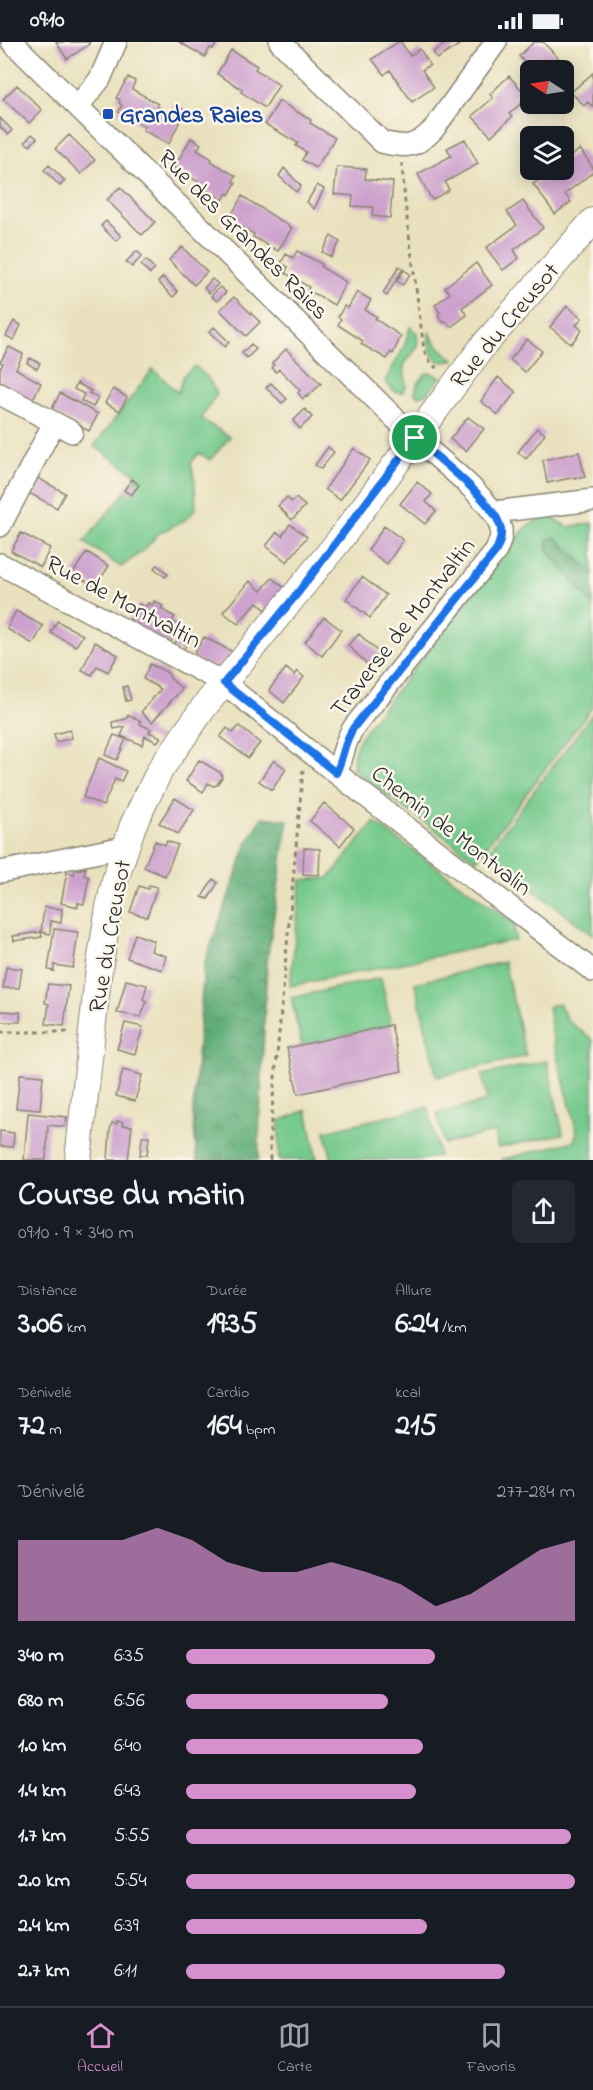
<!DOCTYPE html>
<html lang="fr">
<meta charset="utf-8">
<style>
:root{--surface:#171b24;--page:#242831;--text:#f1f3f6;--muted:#9ea1a6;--line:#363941;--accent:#d690ce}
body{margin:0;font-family:"Indie Flower",sans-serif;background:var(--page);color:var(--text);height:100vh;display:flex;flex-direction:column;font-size:22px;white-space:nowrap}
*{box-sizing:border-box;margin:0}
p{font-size:20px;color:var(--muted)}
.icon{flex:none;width:33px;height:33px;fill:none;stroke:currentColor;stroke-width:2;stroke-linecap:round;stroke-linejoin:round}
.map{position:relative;height:1118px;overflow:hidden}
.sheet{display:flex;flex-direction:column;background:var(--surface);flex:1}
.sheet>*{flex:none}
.needle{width:39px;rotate:282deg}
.controls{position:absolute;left:520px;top:18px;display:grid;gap:12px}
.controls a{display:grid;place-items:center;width:54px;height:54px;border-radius:9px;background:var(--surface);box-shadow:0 3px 15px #0003;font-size:30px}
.pin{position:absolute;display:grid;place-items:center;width:51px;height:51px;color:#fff;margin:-26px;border:3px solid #fff;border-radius:50%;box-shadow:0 2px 6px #0007}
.round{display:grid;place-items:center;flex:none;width:63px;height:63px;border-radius:9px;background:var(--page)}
.overview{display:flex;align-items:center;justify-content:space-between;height:102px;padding:0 18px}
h1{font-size:33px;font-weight:800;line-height:45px}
.figures{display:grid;grid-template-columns:repeat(3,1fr);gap:9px;height:102px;padding:6px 18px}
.figures div{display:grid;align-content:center}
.figures b{font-size:30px;font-weight:800}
.figures small{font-size:16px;font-weight:400}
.figures p{font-size:16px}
.chart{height:168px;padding:12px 18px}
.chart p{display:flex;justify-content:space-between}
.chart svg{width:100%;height:108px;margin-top:6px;fill:var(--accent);opacity:.7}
ul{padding:0 18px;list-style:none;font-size:20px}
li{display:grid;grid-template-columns:96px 72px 1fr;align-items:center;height:45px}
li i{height:15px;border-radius:8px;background:var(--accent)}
.status{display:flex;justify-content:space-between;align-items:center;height:42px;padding:0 30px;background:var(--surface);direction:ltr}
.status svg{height:16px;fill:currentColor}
.menu{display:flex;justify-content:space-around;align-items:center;height:84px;border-top:2px solid var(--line);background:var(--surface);font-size:16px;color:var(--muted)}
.menu a{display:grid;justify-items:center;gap:3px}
.menu .active{color:var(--accent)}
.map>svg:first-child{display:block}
</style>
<div class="status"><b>09:10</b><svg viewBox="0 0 49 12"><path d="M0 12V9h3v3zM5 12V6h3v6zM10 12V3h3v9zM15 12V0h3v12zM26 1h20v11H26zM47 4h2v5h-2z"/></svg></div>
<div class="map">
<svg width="593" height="1118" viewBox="0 0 593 1118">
<defs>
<pattern id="forest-crowns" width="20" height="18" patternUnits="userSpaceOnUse" patternTransform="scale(1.5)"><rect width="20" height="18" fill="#60ad78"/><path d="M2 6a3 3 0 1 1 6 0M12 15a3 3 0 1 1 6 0" fill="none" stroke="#4f8d63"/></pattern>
</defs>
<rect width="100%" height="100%" fill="#fbf7ec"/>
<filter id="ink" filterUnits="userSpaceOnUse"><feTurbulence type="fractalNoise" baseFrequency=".0167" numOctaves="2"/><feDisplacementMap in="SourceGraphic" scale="12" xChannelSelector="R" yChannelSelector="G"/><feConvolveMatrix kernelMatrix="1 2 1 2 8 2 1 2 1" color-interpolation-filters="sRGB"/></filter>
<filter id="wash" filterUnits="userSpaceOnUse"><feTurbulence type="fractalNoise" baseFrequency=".008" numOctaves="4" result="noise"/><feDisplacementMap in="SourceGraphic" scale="24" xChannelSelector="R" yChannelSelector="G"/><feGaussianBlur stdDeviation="1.35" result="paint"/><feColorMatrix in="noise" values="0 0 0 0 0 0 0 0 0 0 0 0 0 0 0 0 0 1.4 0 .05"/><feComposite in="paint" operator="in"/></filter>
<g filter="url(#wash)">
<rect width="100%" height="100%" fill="#e9e1bd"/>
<path fill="#75c98c" stroke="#507a5c" stroke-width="1.5" d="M410 285 417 291 418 304 404 323 406 344 403 350C395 353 390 344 385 339L404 305Z
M429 290C435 302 443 310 454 317 446 322 441 321 433 315L429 302Z
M195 324 208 336 217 352 201 377 230 395 210 418 199 411 191 421 195 439 196 466 187 477 159 491 143 509 121 525 84 500 138 434 94 404 153 327 178 351 183 334Z
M430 331 441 335C435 343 428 353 418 354L415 351 417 342 425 332Z
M549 474 568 485 593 481V530L555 495 548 497V508L593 563V664L476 818 353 728 354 710 362 692 523 489 530 482Z
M593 671V893L486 812Z
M374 780 514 881 515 898 290 944 301 838 329 836Z
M504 920 526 1014 437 1035 415 941Z
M381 936 391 983 302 1003 291 956Z
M559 961 568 979 593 998V1118H500L574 1099 577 1090 554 1002 548 965Z
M547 1019 563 1092 498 1106 494 1090 444 1102 437 1071 487 1059 482 1033Z
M428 1065 439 1114 422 1118H332L325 1089Z
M307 1068 317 1118H279V1079Z"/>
<path fill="url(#forest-crowns)" stroke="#466c52" stroke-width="1.5" d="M555 495 593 530V563L548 508V497Z
M262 775 288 778 267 920 258 1118H197L193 1071 204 923 247 802Z"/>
<g id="blocks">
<path fill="#cda1cd" d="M56 0H90L88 3 67 17Z
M179 0H218L213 7 210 6 205 15Z
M398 0H401L410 14 420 7 430 23 422 28 434 45 412 60 390 28 384 33 372 17Z
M448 0H457L459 3 437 17 433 10Z
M534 0H543L559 17 546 28H532L519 14Z
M231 8 257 24 255 27 279 43 265 66 241 50 242 47 217 32Z
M593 31V65L588 60 584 64 571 50Z
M509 34 528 55 509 72 512 75 491 94 472 74 493 56 490 52Z
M128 35 135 39 132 47 158 62 157 64 170 71 175 63 185 68 169 102 143 88 145 85 118 70 122 63 119 61 120 58 116 56Z
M17 43 42 68 29 81 3 57Z
M279 59 311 78 310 81 335 96 316 126 302 118 306 110 296 104 298 101 265 82Z
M0 76 12 88 8 93 0 85Z
M32 92 37 96 30 104 25 100Z
M69 93 95 118 81 132 55 107Z
M191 96 201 102 197 108 212 117 211 119 236 134 233 139 236 141 229 153 227 151 223 158 197 142 199 140 174 126Z
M465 97 478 122 445 140 449 148 432 158 418 132 451 114 447 106Z
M580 107 593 126V130L565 152 571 160 555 172 533 142 553 128H564V120Z
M49 123 65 139 60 144 44 128Z
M337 125 366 127 365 137 393 140 390 176 372 174 373 165 352 164 353 154 334 152Z
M284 126 301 144 296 150 279 134Z
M317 143 324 147 314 167 307 160Z
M120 145 155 180 142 193 107 158Z
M242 154 292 186 278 209 253 195 254 192 229 178Z
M523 159 543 186 514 208 519 216 503 228 486 206 517 183 507 170Z
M106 179 121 194 116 199 101 184Z
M331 194 340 200 331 215 322 210Z
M182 205 207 230 194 243 169 218Z
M137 209 142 214 132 225 126 220Z
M297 209 322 222 321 225 346 240 334 263 308 248 309 245 285 231 288 225 281 221 286 212 293 216Z
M146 218 155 227 150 232 141 223Z
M476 221 492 243 462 266 467 273 451 285 446 279 444 281 438 273 440 271 435 263 450 251 445 245Z
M399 224 403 226 387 254 383 251Z
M404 228 410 232 403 243 397 239Z
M163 235 178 250 173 255 158 240Z
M212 237 218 242 209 251 204 246Z
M220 245 226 250 217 259 211 254Z
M357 250 371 258 365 268 377 275 375 277 401 294 393 312 391 310 387 317 361 302 363 299 338 283 341 277 338 275 344 264 348 266Z
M234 255 260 280 246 294 220 268Z
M567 264 582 276 576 283 582 288 571 302 550 285Z
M14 279 21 283 14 298 6 294Z
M214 285 229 300 225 305 209 290Z
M527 297 542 309 525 330 510 318Z
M251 302 256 307 247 316 242 311Z
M9 305 23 312 16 327 41 341 32 359 0 342V327L3 321 0 320Z
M286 307 321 342 307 355 306 354 303 357 298 351 300 348 279 327 276 330 272 326 274 323 272 321Z
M30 316 40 321 37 327 27 321Z
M498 335 516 350 498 373 481 359Z
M77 341 91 349 89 351 98 356 93 365 81 359 84 352 74 347Z
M271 341 287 357 282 361 266 346Z
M113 347 127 355 120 369 105 361Z
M60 351 98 372 89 389 51 369Z
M305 367 312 375 300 387 293 379Z
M468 375 484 387 466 409 450 397Z
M537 386 545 392 526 417 518 410Z
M328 405 334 410 321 427 315 423Z
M354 406 370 418 340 458 325 447Z
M579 410 585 435 576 437V435L547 441 543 418Z
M36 435 65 451 57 466 27 450Z
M132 437 139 443 131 453 124 448Z
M417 440 432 452 426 460 436 469 425 482 400 462Z
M287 455 291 460 296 456 305 464 292 478 278 464Z
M290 482 307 495 287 520 266 504 277 490 282 494Z
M384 484 403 498 387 522 368 508Z
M21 491 50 506 41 525 11 509Z
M87 510 109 524 95 545 73 531Z
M157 523 168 532 165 535 154 526Z
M362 535 386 553 370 576 346 557Z
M272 536 286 547 268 570 257 560 238 582 223 570 250 539 261 549Z
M154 559 163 564 161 567 175 575 172 579 179 583 169 603 128 581 139 562 145 565 148 561 152 563Z
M16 569 43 584 33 602 7 587Z
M324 575 341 588 322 614 305 600Z
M57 579 83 593 76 604 51 591Z
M182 592 188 595 187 598 188 599 182 610 172 605Z
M359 592 379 611 368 623 348 603Z
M204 595 233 610 222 623 211 625 192 615Z
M95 600 118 613 108 630 97 624 92 633 82 628Z
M150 622 168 631 170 636 182 647 152 680 141 670 161 647 143 637Z
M286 626 294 633 297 629 304 635 284 661 269 648Z
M127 644 131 658 126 659 123 645Z
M128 673 141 679 140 682 151 687 149 690 161 695 157 700 145 694 142 703 121 694 125 685 114 687 112 680 126 677Z
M239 684 260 701 248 716 220 695 227 686 233 691Z
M70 688 72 696 56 700 54 692Z
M114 693 126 697 117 718 105 713Z
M99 716 126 729 121 740 115 737 103 764 83 755Z
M199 718 221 731 222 735 217 743 213 744 208 741 203 750 186 739Z
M274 718 286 727 272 748 259 739Z
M175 756 194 768 178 792 159 781Z
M324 761 354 786 340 804 310 779Z
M155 799 165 803 167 799 178 803 165 834 144 825Z
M304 806 320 807 319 833 303 832Z
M86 826 84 833 89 835 84 862 78 861V865L61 861 67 830 74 832 75 828Z
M213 837 218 841 208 857 202 855Z
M149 843 157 845 147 875 130 870 139 844 148 847Z
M44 865 62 867 61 881 51 879 50 892 41 890 42 895 14 899 13 894 41 890Z
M54 887 78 890 73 926 54 923V929L48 928Z
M135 892 154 899 151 909 166 914 162 928 127 916Z
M6 925 22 927 19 946H3Z
M126 938 147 943 143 957 147 959 141 975 117 971Z
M48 942 69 944 64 984 46 982 49 962 45 961Z
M0 969 20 970V980H0Z
M125 981 143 985 135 1012 117 1007Z
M391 983 402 1029 298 1052 287 1006Z
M123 1028 142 1033 135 1059 116 1054Z
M20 1032 43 1034 40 1068 16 1066Z
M28 1071 67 1075 65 1085 48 1083 46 1118H24Z
M117 1079 123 1080 122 1083 132 1084 128 1118H108L110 1088 112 1081 117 1082Z
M0 1089 14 1091 13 1105 0 1104Z
M142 1095H149L147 1113H140Z"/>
</g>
</g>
<g filter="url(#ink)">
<use href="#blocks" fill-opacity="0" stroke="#8a8674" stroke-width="1.5"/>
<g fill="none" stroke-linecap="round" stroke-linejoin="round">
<g stroke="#8a8674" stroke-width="24">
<path id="minor" d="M12 0 415 396C436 415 496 460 501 487 502 495 499 502 496 509L354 685C343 701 344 715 336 731
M280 0 382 100C406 106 415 106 433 88L496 0
M78 64 100 37 116 0
M0 352 72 390
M494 470 593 458
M0 484 54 381
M0 522 224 641 336 731 593 929
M0 830 114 807H124"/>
</g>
<g stroke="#8a8674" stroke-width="28">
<path id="tertiary" d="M78 1118 98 934 109 865 116 835 133 783 160 728 204 665 338 500 483 304 593 179"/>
</g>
<path stroke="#8a8674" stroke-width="3" stroke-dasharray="4.5 4.5" stroke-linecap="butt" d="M402 121 405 161 424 308 431 321 440 329
M0 990H72
M270 1118V1090L303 728"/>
<use href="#minor" stroke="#fff" stroke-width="21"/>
<use href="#tertiary" stroke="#fff" stroke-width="26"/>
</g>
</g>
<g fill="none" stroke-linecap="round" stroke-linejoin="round" filter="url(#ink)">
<g stroke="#fff" stroke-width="12">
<path id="route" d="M415 396C436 415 496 460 501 487 502 495 499 502 496 509L354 685C343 701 344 715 336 731L224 641 297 552Z"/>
</g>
<use href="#route" stroke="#1a73e8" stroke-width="8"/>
</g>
<rect fill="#1a4fb4" stroke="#fbf7ec" stroke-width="2" x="102" y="66" width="12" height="12" rx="3"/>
<g text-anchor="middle" stroke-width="5" stroke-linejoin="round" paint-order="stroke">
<g font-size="24" font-weight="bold" fill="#164399" stroke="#fbf7ec" text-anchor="start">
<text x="120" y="80">Grandes Raies</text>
</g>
<g font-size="24" fill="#2b2b2b" stroke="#fbf7ec">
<text transform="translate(244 192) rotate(45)" y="8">Rue des Grandes Raies</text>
<text transform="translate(504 283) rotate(-50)" y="8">Rue du Creusot</text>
<text transform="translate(124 559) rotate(28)" y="8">Rue de Montvaltin</text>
<text transform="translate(402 585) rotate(-52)" y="8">Traverse de Montvaltin</text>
<text transform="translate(452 788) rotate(38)" y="8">Chemin de Montvalin</text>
<text transform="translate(109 894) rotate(-80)" y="8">Rue du Creusot</text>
</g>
</g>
</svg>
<div class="controls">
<a><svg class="needle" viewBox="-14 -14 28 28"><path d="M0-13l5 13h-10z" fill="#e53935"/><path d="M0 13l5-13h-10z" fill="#9ea1a6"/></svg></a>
<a><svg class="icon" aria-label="layers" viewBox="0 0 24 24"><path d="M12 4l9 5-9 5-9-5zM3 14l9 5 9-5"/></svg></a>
</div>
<div class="pin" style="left:415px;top:396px;background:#1e9e55"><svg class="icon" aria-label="arrive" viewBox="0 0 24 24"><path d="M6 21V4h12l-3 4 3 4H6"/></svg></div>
</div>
<section class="sheet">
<div class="overview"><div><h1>Course du matin</h1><p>09:10 · 9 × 340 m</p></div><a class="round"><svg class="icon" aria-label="share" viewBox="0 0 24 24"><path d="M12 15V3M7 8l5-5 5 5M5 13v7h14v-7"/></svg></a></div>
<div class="figures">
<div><p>Distance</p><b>3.06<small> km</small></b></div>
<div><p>Durée</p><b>19:35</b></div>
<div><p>Allure</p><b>6:24<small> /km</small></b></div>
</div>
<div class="figures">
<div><p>Dénivelé</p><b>72<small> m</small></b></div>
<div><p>Cardio</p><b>164<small> bpm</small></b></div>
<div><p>kcal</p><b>215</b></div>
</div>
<div class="chart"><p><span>Dénivelé</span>277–284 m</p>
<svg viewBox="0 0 160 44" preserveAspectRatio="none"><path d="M0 44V11L10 11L20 11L30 11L40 6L50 11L60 20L70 24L80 24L90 20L100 24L110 29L120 38L130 33L140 24L150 15L160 11V44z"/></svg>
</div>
<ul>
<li><b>340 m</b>6:35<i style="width:64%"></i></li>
<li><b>680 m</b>6:56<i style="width:52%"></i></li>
<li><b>1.0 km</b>6:40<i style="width:61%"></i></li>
<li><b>1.4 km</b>6:43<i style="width:59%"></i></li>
<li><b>1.7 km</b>5:55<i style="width:99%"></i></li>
<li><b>2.0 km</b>5:54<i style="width:100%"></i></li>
<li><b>2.4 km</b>6:39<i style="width:62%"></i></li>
<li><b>2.7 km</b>6:11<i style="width:82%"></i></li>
</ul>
</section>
<nav class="menu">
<a class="active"><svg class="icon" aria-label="home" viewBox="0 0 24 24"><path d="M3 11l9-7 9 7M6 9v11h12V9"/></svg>Accueil</a>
<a><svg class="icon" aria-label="map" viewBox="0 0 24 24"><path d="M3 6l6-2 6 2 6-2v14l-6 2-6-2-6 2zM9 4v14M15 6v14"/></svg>Carte</a>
<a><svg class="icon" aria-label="saved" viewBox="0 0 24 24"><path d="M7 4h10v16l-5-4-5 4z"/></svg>Favoris</a>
</nav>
